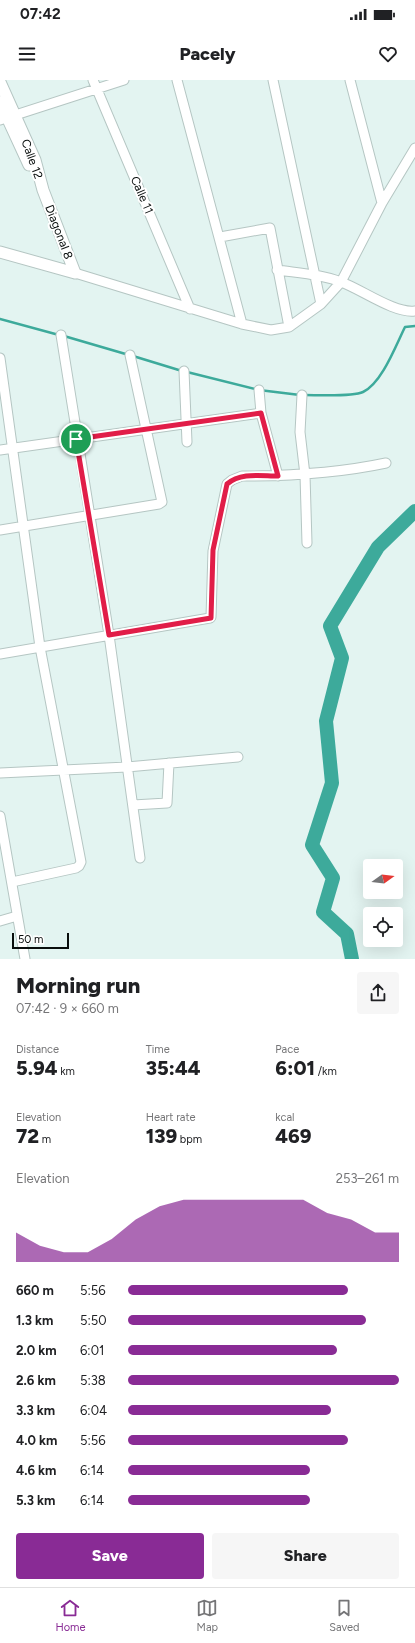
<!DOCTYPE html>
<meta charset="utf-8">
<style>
:root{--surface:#fff;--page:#f6f6f6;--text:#202124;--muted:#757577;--line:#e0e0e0;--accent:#892b95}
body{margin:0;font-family:Figtree,sans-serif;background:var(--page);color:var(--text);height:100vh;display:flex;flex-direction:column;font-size:15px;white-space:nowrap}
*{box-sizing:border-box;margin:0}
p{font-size:13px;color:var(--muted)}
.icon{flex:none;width:22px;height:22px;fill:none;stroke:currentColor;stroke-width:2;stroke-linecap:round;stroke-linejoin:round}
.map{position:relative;height:879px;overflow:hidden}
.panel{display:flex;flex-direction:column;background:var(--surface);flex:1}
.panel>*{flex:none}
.needle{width:26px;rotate:75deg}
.fabs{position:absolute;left:363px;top:779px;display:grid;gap:8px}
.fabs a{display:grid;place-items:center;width:40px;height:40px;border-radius:4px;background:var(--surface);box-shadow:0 4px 16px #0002;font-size:20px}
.scale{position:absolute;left:12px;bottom:10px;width:57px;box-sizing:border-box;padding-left:4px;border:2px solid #090e0d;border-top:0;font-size:11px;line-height:14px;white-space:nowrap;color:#090e0d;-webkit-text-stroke:3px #fff;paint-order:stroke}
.pin{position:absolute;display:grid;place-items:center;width:34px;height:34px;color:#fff;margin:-17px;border:2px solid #fff;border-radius:50%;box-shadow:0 1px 4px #0007}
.round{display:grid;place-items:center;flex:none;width:42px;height:42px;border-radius:4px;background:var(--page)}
.summary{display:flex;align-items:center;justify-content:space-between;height:68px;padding:0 16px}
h1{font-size:22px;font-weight:800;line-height:30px}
.figures{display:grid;grid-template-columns:repeat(3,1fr);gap:6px;height:68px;padding:4px 16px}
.figures div{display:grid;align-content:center}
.figures b{font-size:20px;font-weight:800}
.figures small{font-size:11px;font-weight:400}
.figures p{font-size:11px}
.chart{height:112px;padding:8px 16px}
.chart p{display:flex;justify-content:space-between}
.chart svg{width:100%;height:72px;margin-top:4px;fill:var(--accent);opacity:.7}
.primary-button{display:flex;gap:8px;margin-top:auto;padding:8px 16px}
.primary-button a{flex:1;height:46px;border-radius:4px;background:var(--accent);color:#fff;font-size:16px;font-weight:800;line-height:46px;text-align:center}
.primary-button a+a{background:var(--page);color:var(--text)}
ul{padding:0 16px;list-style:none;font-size:13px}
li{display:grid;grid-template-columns:64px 48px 1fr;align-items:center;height:30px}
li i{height:10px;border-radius:5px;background:var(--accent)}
.status{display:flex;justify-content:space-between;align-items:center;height:28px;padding:0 20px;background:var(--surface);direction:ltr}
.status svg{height:11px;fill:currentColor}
header{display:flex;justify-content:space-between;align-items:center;height:52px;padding:0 16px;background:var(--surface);font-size:18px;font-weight:800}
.tab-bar{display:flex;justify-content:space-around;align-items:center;height:56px;border-top:1px solid var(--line);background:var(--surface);font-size:11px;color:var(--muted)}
.tab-bar a{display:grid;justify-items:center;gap:2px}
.tab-bar .selected{color:var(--accent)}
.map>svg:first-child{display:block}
</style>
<div class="status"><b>07:42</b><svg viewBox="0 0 49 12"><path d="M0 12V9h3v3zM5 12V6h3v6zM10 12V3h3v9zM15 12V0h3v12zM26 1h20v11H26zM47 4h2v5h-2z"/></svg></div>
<header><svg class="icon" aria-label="menu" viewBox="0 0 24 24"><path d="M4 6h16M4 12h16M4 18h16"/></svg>Pacely<svg class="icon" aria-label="heart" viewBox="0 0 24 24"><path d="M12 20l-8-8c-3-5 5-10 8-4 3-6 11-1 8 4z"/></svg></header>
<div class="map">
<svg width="415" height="879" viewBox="0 0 415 879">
<rect width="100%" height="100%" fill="#e3f4f1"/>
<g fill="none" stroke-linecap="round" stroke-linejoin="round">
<path stroke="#3daa9b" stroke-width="2.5" d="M0 239 59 255
M64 256 129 275
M133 276 182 291
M187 292 259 310 300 315
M305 315C318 315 352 317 363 312 382 303 396 265 405 247L415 246"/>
<path stroke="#3daa9b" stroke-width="14" d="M352 879 347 854 323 832 333 798 312 765 332 703 326 641 342 578 330 546 378 467 415 431"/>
<g stroke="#b5c6c3" stroke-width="11">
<path id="minor" d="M93 0 190 229
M177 0 242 244
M273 0 321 224
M350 0 382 123
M0 40 124 0
M220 157 270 148 289 247
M277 190C298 193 321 194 341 202 361 209 395 234 415 231
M75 193 242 244 271 250 289 247 321 224 341 202 382 123 415 68
M61 255 109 555 140 778
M0 278 40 567 81 782 79 786 76 788 12 802
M184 291 187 362
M302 315 300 352 305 395 307 463
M261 333 278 396
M0 370 261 333 259 310
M0 450 159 424 162 422 130 275
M0 574 210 538 211 537 213 471 227 404 232 400 242 396C290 396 339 393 386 383
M0 693 127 687 238 677
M133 725 167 723 169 683
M0 736 25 879
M0 841 17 836"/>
</g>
<g stroke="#b5c6c3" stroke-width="13">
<path id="tertiary" d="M0 2 35 80 43 110 75 193
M0 22 29 85
M0 172 75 193"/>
</g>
<use href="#minor" stroke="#fff" stroke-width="9"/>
<use href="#tertiary" stroke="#fff" stroke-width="11"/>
</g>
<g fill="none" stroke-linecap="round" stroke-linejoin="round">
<g stroke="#fff" stroke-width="8">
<path id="route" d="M261 333 278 396C261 396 241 392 227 404L213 470 211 538 109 555 76 359Z"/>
</g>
<use href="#route" stroke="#e11d48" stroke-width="5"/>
</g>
<g text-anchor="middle" stroke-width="4" stroke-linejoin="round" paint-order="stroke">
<g font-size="12" fill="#090e0d" stroke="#fff">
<text transform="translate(32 79) rotate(70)" y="4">Calle 12</text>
<text transform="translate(142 115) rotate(67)" y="4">Calle 11</text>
<text transform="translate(59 152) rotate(69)" y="4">Diagonal 8</text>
</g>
</g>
</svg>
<div class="fabs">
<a><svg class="needle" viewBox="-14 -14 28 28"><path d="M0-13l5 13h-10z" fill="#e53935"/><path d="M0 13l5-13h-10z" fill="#757577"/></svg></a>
<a><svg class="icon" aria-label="locate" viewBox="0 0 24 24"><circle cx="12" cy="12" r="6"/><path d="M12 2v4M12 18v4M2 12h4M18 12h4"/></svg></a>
</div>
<div class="scale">50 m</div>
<div class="pin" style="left:76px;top:359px;background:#1e9e55"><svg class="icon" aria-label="arrive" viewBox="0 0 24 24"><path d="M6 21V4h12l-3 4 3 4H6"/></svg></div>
</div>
<section class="panel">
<div class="summary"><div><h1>Morning run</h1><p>07:42 · 9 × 660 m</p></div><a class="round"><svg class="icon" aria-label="share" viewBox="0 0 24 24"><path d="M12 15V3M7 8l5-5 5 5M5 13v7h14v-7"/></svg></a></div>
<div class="figures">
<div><p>Distance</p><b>5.94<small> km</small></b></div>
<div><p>Time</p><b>35:44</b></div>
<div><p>Pace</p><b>6:01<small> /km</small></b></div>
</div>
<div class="figures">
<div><p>Elevation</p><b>72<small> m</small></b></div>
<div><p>Heart rate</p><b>139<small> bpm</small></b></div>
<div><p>kcal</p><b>469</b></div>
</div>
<div class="chart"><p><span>Elevation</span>253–261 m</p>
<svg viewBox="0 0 160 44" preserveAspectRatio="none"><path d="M0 44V26L10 34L20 38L30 38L40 30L50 18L60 10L70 6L80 6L90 6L100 6L110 6L120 6L130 14L140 18L150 26L160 26V44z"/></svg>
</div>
<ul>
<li><b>660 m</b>5:56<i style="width:81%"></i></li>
<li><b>1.3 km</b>5:50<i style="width:88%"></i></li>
<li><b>2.0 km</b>6:01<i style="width:77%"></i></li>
<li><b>2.6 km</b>5:38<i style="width:100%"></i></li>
<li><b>3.3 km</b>6:04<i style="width:75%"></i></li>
<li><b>4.0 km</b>5:56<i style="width:81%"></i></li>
<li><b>4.6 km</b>6:14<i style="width:67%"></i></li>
<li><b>5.3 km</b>6:14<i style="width:67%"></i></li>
</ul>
<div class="primary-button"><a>Save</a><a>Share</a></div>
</section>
<nav class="tab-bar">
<a class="selected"><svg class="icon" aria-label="home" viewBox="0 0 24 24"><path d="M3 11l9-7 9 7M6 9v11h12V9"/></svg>Home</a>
<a><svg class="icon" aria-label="map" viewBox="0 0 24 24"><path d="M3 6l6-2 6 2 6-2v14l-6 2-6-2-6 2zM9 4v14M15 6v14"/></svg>Map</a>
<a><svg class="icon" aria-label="saved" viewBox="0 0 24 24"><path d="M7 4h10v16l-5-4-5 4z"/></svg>Saved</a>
</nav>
